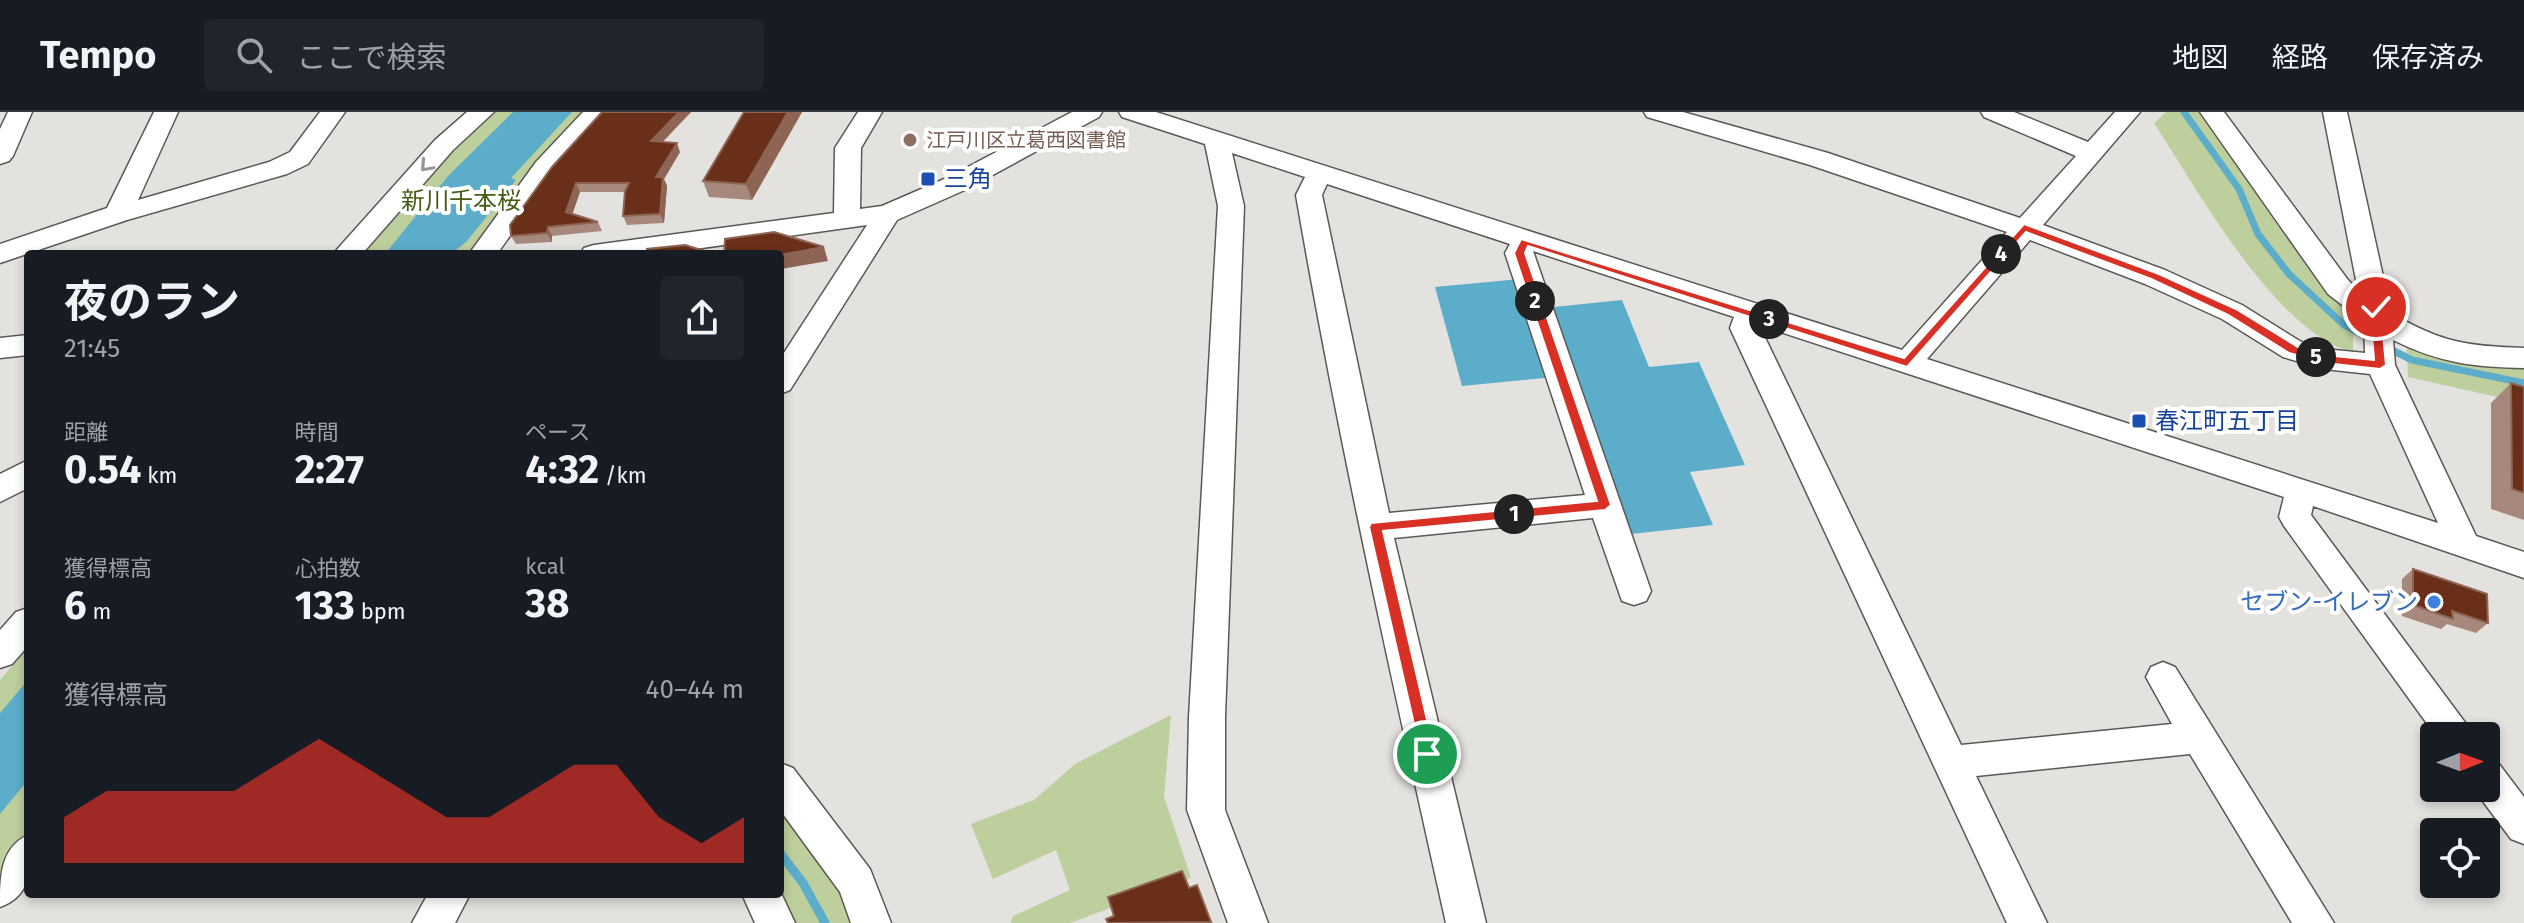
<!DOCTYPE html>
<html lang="ja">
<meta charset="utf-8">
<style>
:root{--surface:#171b24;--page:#20242c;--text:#f1f3f6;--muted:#9ea1a6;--line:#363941;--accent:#d93025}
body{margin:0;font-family:"Fira Sans","Noto Sans JP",sans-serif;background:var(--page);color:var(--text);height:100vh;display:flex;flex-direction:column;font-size:30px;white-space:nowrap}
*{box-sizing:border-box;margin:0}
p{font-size:26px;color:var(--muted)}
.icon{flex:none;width:44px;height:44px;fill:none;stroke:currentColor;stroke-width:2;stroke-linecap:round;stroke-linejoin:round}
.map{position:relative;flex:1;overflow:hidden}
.drawer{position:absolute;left:24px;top:138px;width:760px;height:648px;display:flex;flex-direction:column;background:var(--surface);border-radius:8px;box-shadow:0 4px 12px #0003}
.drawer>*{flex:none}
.needle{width:52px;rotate:89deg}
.controls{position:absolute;left:2420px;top:610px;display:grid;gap:16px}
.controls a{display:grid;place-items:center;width:80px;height:80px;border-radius:8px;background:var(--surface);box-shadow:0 4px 12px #0003;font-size:40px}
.pin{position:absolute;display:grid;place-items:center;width:68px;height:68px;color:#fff;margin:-34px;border:4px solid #fff;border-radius:50%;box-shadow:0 2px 8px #0007}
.km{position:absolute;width:40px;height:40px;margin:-20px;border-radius:50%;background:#222;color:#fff;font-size:22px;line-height:40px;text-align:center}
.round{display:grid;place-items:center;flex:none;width:84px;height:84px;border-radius:8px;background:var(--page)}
.summary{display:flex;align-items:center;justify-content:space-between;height:136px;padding:0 40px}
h1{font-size:44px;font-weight:700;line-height:60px}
.figures{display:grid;grid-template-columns:repeat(3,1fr);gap:12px;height:136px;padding:8px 40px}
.figures div{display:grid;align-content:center}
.figures b{font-size:40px;font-weight:700}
.figures small{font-size:22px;font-weight:400}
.figures p{font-size:22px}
.chart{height:224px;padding:16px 40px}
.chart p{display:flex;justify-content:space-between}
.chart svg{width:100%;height:144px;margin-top:8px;fill:var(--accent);opacity:.7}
header{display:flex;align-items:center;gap:48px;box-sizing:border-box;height:112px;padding:0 40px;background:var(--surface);border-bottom:2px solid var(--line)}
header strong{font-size:38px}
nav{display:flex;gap:44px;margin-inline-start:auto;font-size:28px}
.search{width:560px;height:72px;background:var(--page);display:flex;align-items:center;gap:20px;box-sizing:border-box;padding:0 28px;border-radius:8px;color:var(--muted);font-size:30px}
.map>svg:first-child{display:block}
</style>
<header>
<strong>Tempo</strong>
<div class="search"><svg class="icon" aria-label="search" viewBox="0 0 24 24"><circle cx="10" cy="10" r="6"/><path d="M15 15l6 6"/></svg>ここで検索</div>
<nav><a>地図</a><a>経路</a><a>保存済み</a></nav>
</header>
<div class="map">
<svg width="2524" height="811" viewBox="0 0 2524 811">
<rect width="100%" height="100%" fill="#e4e2de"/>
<path fill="#bccf9c" d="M490 0H586L470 142H358Z
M2166 0H2206L2353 197V240C2277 223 2196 75 2154 11Z
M2406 225 2524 250V291L2408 265Z
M28 535V731L0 766V568Z
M1171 603 1164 685 1191 766 1070 811H1011L1013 804 1070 778 1056 738 993 767 971 712 1034 688 1075 652Z
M780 681 840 778 854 811H784L780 782Z"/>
<path fill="#5badca" d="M513 0H572L511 66 516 68 467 129 451 142H385L448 64Z
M1520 167 1554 265 1462 274 1435 175Z
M1622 188 1649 255 1699 250 1745 353 1690 360 1713 413 1622 423 1544 196Z
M28 568V668L0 702V601Z"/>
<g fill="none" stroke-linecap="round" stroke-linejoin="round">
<path stroke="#5badca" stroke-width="7" d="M2184 0 2239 77 2258 122 2289 162 2344 213 2374 229
M2386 235 2412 248 2524 271"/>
<path stroke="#5badca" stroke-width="9" d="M780 741 803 771 825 811"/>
<g stroke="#5b5956" stroke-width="3">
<path id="minor" d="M8 0H32L13 44 9 49 0 52V17Z
M154 0H178L138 88 269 50 290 40 320 0H345L308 52 287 62 127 108 0 151V132L107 96Z
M467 0H494L453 38 362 142H333L435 28Z
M583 0H609L554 62 497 142H469L536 50Z
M858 0H882L861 36 860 97 882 94 949 65 1072 0H1102L1099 5 967 77 897 108 790 278 780 282V247L867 113 659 142H580L584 136 594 133 834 101 835 36Z
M1119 0H1156L1902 238 2007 120 1810 53 1647 5 1644 0H1683L1828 41 2020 106 2076 44 1984 5 1981 0H2014L2088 30 2115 0H2140L2043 113 2165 158 2242 193 2303 231 2324 237 2365 241 2364 210 2328 182 2200 0H2224L2348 168 2358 178 2323 0H2347L2391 201C2442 231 2467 234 2524 236V256C2474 255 2439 251 2393 228L2395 253 2476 424 2524 440V466L2313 394 2311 403 2475 624H2436L2284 414 2279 405 2284 385 1759 213 1961 633 2172 612 2146 565 2151 555 2163 550 2175 555 2334 811H2292L2190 642 1976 664 2047 811H2007L1730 216 1734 205 1533 139 1651 479 1646 489 1634 493 1622 489 1593 406 1394 426 1486 811H1446C1392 569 1338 327 1296 83L1305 65 1232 41 1244 94 1225 605V698L1268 811H1228L1187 698 1189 605 1218 94 1205 32 1122 5ZM1327 72 1510 132 1505 141 1585 383 1389 401 1322 83ZM2030 128 2145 172 2222 207 2283 245 2324 257 2370 262 2438 411 1927 247Z
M28 223V243L0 246V226Z
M28 348V376L0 390V362Z
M28 496V534L12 552 0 556V518L16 500Z
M2486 648 2499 652 2524 685V732L2511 727 2473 676H2486Z
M780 651 793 656 870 757 891 811H851L840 780 780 698Z
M28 723C28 755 35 782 0 795 0 765 0 736 28 723Z
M780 779 795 811H755L742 782H780Z
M428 782H470L455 811H412Z"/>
</g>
<use href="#minor" fill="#fff" fill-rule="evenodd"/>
</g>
<path fill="#a6887c" d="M691 0 662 30 680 40 664 67 667 74 664 111 627 113 623 104 625 80H580L572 102 598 110 602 119 552 124V130L516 132 511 124 552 55Z
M744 0H802L752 88 709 85 703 69Z
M2511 271 2524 275V408L2491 397V291Z
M2413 457 2488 511 2476 521 2447 512 2441 517 2402 504V467Z"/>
<path fill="#8e6554" d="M679 0H691L655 38 651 29Z
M788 0H802L752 88 746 72Z
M677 31 680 40 664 67 667 74 664 111 660 102 656 65Z
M576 71 580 80 570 109 566 100Z
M548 115 552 124V130L547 121Z
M824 135 828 149 781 157V171L780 143Z"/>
<path fill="#692f19" stroke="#8e6554" stroke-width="2" d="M602 0H679L651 29 677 31 656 65H663L660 102 623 104 625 79 629 71H576L566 100 598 110 548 115 547 121 511 124 510 113 552 55Z
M744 0H788L746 72 703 69Z
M774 120 824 135 780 143 724 142 725 127Z
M685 133 714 142H647V137Z
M2511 271 2524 275V381L2512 377Z
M2413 457 2487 482 2488 511 2452 499 2453 507 2413 493Z
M1182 759 1189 776 1197 773 1211 810 1108 811 1106 807 1114 804 1108 785Z"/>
<defs><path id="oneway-chevron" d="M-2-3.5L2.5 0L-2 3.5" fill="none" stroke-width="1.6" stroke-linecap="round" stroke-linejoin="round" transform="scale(2)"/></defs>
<use stroke="#989796" href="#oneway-chevron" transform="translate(426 54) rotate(132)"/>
<path fill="#d93025" stroke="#fff" stroke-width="2" d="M2024 112 2159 162 2236 197 2298 235 2324 243 2374 248 2370 195 2380 192 2386 253 2380 257 2324 251 2289 241 2228 203 2151 167 2026 120 1907 255 1528 134 1525 141 1611 393 1605 398 1383 419 1435 642 1427 649 1422 647 1369 415 1371 411 1597 389 1514 141 1521 127 1904 246Z"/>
<circle fill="#8d6e63" stroke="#fff" stroke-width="3" cx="910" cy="28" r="8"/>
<g fill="#1a4fb4" stroke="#fff" stroke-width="3">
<rect x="920" y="59" width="16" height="16" rx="4"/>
<rect x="2131" y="301" width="16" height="16" rx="4"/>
</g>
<circle fill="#3f7fe0" stroke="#fff" stroke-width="3" cx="2434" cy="490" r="8"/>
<g text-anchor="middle" stroke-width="8" stroke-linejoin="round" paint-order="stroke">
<g font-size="20" fill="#785e54" stroke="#fff" text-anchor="start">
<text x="926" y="35">江戸川区立葛西図書館</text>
</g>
<g font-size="24" fill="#164399" stroke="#fff" text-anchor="start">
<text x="944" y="75">三角</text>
<text x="2155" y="317">春江町五丁目</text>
</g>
<g font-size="24" fill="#475c17" stroke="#fff">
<text x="461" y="97">新川千本桜</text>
</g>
<g font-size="24" fill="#366cbe" stroke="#fff" text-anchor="end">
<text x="2418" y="498">セブン-イレブン</text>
</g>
</g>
</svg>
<div class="controls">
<a><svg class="needle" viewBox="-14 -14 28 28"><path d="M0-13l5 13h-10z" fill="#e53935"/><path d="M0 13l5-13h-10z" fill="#9ea1a6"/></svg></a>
<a><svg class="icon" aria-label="locate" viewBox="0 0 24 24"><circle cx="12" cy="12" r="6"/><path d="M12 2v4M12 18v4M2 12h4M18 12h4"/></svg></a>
</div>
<div class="pin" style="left:1427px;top:642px;background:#1e9e55"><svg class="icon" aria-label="arrive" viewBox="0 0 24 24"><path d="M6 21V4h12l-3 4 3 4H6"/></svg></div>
<div class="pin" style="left:2376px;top:195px;background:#d93025"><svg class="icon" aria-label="check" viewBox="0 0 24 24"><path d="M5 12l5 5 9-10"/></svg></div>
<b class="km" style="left:1514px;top:402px">1</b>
<b class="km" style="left:1535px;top:189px">2</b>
<b class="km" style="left:1769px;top:207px">3</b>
<b class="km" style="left:2001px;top:142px">4</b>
<b class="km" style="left:2316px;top:245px">5</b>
<section class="drawer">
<div class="summary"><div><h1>夜のラン</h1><p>21:45</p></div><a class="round"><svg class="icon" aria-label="share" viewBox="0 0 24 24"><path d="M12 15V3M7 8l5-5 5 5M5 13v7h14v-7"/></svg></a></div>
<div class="figures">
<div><p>距離</p><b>0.54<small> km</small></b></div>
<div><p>時間</p><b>2:27</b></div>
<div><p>ペース</p><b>4:32<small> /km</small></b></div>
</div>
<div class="figures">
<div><p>獲得標高</p><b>6<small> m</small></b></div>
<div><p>心拍数</p><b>133<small> bpm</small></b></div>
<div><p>kcal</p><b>38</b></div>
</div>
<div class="chart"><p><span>獲得標高</span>40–44 m</p>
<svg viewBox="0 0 160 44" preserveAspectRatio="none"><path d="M0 44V30L10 22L20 22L30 22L40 22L50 14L60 6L70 14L80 22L90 30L100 30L110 22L120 14L130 14L140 30L150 38L160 30V44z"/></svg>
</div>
</section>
</div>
